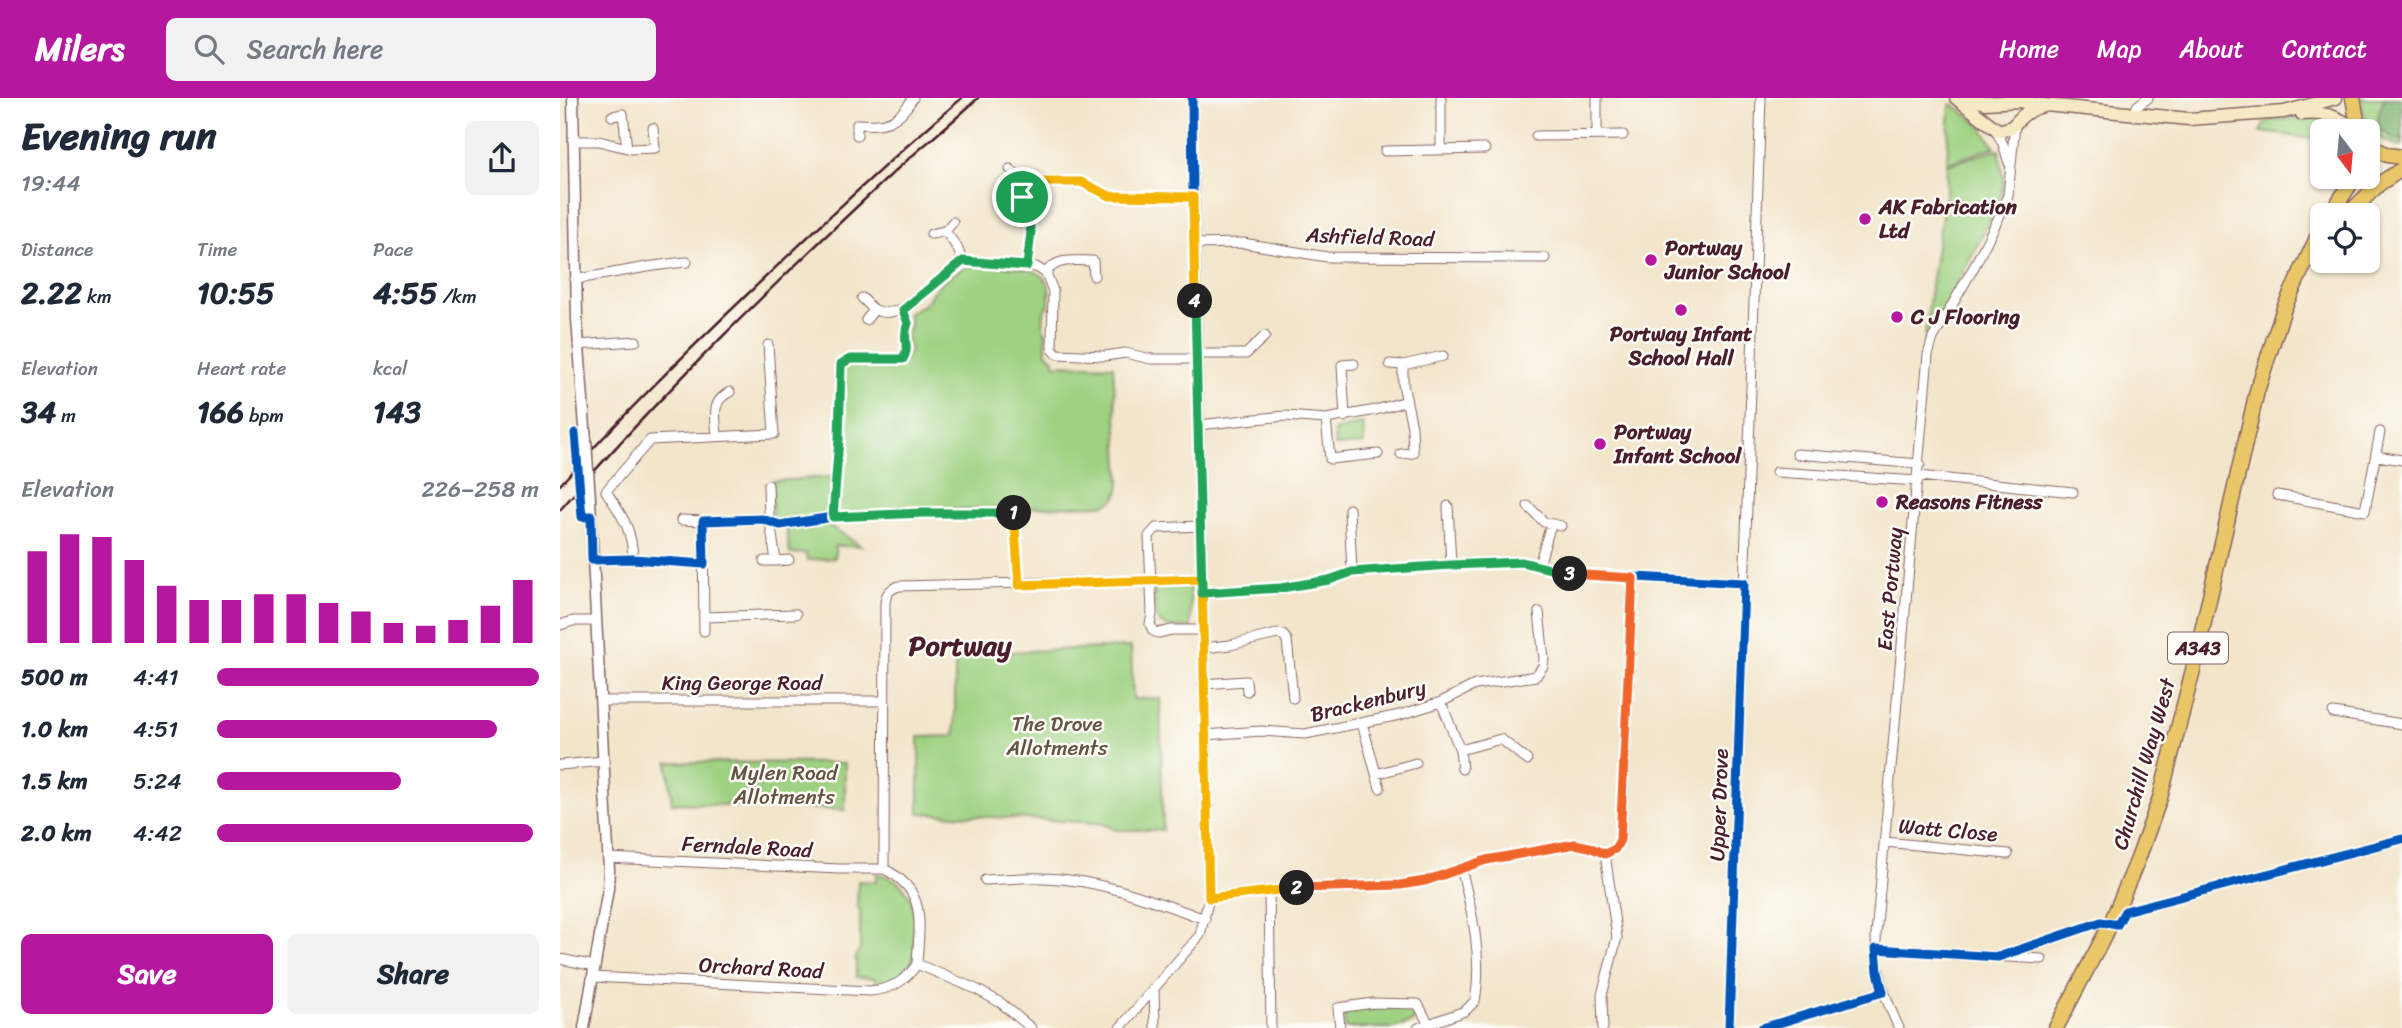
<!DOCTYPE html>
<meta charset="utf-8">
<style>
:root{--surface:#fff;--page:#f2f2f3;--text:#1f2937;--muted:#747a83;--accent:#b5179e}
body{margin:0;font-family:Sriracha,sans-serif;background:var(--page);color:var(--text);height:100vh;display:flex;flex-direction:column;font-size:26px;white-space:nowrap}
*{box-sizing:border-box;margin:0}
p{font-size:23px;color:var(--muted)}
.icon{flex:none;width:38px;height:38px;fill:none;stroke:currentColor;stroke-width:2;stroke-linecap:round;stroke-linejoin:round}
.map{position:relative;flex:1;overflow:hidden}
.sheet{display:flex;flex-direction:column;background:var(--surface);width:560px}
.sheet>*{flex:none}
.needle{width:46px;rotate:164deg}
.controls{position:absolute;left:1750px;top:21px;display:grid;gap:14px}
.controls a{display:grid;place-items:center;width:70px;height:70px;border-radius:10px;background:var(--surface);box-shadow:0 2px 5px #0004;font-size:35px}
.pin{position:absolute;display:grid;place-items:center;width:60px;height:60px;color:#fff;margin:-30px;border:4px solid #fff;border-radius:50%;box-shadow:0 2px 7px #0007}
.km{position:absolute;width:35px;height:35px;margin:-18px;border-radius:50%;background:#222;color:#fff;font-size:19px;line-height:35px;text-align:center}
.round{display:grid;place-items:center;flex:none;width:74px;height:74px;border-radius:10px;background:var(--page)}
.headline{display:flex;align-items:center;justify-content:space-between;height:119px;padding:0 21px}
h1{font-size:38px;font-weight:700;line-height:52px}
.metrics{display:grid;grid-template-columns:repeat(3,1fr);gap:10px;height:119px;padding:7px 21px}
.metrics div{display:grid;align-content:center}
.metrics b{font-size:30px;font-weight:700}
.metrics small{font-size:19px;font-weight:400}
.metrics p{font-size:19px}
.chart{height:196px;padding:14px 21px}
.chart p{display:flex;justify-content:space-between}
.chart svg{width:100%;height:126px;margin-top:7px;stroke:var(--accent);stroke-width:6}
.primary-button{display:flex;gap:14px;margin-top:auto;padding:14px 21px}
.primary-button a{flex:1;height:80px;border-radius:10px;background:var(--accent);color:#fff;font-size:28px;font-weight:700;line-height:80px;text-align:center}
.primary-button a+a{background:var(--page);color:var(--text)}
ul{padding:0 21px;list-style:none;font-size:23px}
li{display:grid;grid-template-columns:112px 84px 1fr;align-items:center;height:52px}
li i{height:18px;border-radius:9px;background:var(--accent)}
header{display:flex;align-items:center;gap:42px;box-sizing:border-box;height:98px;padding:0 35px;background:var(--accent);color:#fff}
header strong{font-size:33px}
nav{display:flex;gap:38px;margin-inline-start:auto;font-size:24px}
.search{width:490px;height:63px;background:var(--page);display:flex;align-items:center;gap:18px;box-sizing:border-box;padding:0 24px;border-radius:10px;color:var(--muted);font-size:26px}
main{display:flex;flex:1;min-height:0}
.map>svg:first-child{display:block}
</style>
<header>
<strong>Milers</strong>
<div class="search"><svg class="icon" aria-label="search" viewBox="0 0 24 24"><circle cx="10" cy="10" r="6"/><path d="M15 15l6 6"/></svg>Search here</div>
<nav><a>Home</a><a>Map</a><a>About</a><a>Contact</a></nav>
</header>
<main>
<section class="sheet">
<div class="headline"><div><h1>Evening run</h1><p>19:44</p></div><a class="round"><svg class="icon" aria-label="share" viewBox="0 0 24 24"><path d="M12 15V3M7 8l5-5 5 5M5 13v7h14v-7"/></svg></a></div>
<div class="metrics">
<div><p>Distance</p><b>2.22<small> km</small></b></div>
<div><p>Time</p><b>10:55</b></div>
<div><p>Pace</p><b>4:55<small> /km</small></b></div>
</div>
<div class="metrics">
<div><p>Elevation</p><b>34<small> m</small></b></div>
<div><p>Heart rate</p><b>166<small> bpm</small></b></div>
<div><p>kcal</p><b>143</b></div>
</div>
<div class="chart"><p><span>Elevation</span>226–258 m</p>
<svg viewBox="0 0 160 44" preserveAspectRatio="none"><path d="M5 44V12M15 44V6M25 44V7M35 44V15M45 44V24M55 44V29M65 44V29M75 44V27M85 44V27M95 44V30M105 44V33M115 44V37M125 44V38M135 44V36M145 44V31M155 44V22"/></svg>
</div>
<ul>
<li><b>500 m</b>4:41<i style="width:100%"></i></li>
<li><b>1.0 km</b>4:51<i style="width:87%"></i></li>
<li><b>1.5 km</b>5:24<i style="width:57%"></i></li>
<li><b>2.0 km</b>4:42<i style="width:98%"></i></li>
</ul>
<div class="primary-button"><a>Save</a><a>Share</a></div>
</section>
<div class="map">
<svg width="1842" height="930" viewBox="0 0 1842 930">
<rect width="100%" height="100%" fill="#fdfcf7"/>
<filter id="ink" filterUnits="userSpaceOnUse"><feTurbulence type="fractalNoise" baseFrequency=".0143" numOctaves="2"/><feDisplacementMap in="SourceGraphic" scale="14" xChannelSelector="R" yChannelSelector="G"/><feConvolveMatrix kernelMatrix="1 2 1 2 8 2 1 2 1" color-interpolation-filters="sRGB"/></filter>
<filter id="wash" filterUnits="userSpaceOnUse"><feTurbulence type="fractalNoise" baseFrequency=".00686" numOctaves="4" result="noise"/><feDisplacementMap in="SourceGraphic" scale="28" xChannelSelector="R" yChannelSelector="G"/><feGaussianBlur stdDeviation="1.57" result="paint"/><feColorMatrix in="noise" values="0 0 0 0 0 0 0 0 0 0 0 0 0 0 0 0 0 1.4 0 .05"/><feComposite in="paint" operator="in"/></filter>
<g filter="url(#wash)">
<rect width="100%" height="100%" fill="#f2e5ca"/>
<path fill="#9ed181" stroke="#747856" stroke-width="2" d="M1801 0H1824L1817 26 1821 33 1842 42V48C1817 44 1802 26 1801 0Z
M1392 6 1420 27 1435 49 1387 65 1390 7Z
M1757 19 1778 26 1785 33H1762V42L1700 34 1704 26 1710 22Z
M1439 51 1444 83 1440 104 1368 241 1361 272 1372 181 1386 92 1387 67Z
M412 167C432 169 485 164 489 189 490 194 489 201 489 207L484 213 483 231 486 233V254L494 261V266L553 268 560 383C560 397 555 405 541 407L274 416 281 345 282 269 294 263 339 265 345 262 350 253 346 240 350 226 348 216C353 211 356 211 361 208 369 204 370 197 375 191 381 183 402 169 412 167Z
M803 325 804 346 775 348 774 333Z
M271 379V417L217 425 212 418 213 383Z
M262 423 301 448H275V460L247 462 246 455 230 456 226 429Z
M628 488 630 489 631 530C593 529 595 527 594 490Z
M571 549 573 601 600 600 603 732H557L541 725 359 715V639L395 638V556Z
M108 664 285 665V712L112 705Z
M316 776C352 781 356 809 354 839 354 847 355 858 352 866 344 881 330 884 315 889V880L296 879V857L300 852V812L297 808 298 783 316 784Z
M848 908 857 916 853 924 834 930H785L784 913Z"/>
<path fill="#7eb36f" stroke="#64694d" stroke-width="2" d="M1824 0H1842V42L1834 40 1817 29 1819 15Z"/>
</g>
<g filter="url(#ink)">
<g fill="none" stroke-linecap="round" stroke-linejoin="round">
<g stroke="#856463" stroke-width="11">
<path id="minor" d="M881 0V52
M52 18 63 16 67 50
M1575 18 1577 8 1588 0
M1435 31 1443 46 1449 65
M297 37V26C325 28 338 25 353 0
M1037 37V0
M976 38 1063 37
M13 43H39L71 51 95 50 93 30
M825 53 925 51
M450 71 465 84
M463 104 465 84H521L550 98 633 99
M393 124 385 133 397 149 403 164
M371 136 385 133
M634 146 683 145 767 159 985 160
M486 175 493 193 492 250 497 256 545 258 565 255 591 261H637
M15 181C53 176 89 167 127 164
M302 200C306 203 310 209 314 211 340 228 382 178 403 164L476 169 486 175C496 159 516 163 533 163L534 178
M306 222 314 212
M18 247 76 243
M636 256H686L705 238
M830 266 843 267
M785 319 782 267 794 266
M766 321 770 361 818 356
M638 327 725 318 766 321 816 312 846 303
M157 338C156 320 150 303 170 294
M841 356 853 355 852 329 843 286V267L883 258
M1237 356 1360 366
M1817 358 1842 362
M1216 374 1358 383
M1359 378 1513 394
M208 387 209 417 216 463 229 462
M1717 397 1805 413 1820 334
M888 408 891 467
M968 408 984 424 1001 428
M789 411 792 474
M121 422 143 423
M641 428 596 430 589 438 592 516 590 526 593 533 598 535 612 532H643
M73 461C72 430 62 418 46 393L90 342 214 336 208 247
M32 462 73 461 144 466
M204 463H216
M979 467 991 426
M642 495C693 492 744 491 792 474L939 464H962L1005 475 1184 485
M144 519 236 516
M0 527 13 523H35
M144 533 143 423 202 421 210 424
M644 550 670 547 717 536 723 537 727 542 733 600
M643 586 686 583 687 593
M41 603H324
M881 604 900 652 902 671
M1773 615 1842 626
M802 625 820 690
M645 637 701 633 745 636 840 617 881 604 915 587 976 578 983 568 984 561 979 514
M900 652 941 641 967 662
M0 667 44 663
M816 676 856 665
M1325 744 1448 756
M48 760 279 771H324
M425 782C444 781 464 779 484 780 539 781 594 803 645 821
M709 793 711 930
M649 800 730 790 840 787 865 783 927 762 1015 746 1029 749 1045 756
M1316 851 1482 861
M0 861 35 868
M357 866C359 826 368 792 324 771L325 505C326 495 330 491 339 488L642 481
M357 866 416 891 441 905 471 930
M33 879 310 893C331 891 345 884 357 866
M594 891 595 930
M1207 928 1323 894
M560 930 640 837 649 800 632 0
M780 930 778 910 813 905 858 906 869 927
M858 930 905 913 915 903C923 859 912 813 901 770
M1043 930 1042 897 1057 839 1045 756 1055 751 1061 742 1073 480
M1169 930 1201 0
M1339 930C1324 899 1316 872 1316 837L1368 257 1373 240 1414 169 1441 115 1448 97 1455 26"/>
</g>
<g stroke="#856463" stroke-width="13">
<path id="tertiary" d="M13 0 17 221 26 343
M24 930 48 791 49 772 30 401"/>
</g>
<g stroke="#856463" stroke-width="15">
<path id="secondary" d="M1396 0 1439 33 1452 29C1462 18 1468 11 1484 8
M1407 0 1425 5 1458 3 1485 7 1629 21 1724 14 1776 0
M1742 16C1764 14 1780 18 1796 33"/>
</g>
<g stroke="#856463" stroke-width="17">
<path id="primary" d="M1793 0 1799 33
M1808 46 1827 57 1842 59
M1770 117 1795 79
M1787 117 1819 86 1842 71
M1496 930 1551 825 1578 761 1600 700 1633 572 1697 293 1724 210 1762 129"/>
</g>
<use href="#minor" stroke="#fff" stroke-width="9"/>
<use href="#tertiary" stroke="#fff" stroke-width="10"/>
<use href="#secondary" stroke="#f6e9c3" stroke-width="12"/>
<use href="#primary" stroke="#e9c769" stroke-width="14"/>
<path stroke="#4a1f2b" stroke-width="2.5" d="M0 387C61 318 127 254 194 190 262 125 330 61 402 0
M0 412C104 292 218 182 334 74 361 49 391 26 418 0"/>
<g stroke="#856463" stroke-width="13" stroke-linecap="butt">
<path id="tertiary-bridge" d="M26 343 30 401"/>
</g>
<use href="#tertiary-bridge" stroke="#fff" stroke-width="10"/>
<g stroke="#fdfcf7" stroke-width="13">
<path id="cycleway" d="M15 335 22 419 31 418 32 462 73 461 144 466 143 423 202 421 220 427 273 419 279 341 281 266 290 261H343C351 247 341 242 348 225L343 212 403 164 467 168 470 134 462 99 465 84H521L550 98 633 99 632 0
M273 419 363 415H455L459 487 642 481V495C693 492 744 491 792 474L962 464 1005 475 1184 485 1169 930
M1202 930 1323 894 1318 874 1316 851 1438 859 1541 824 1557 827 1565 813 1842 741"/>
</g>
<use href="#cycleway" stroke="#0057b8" stroke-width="9"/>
</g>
</g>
<g fill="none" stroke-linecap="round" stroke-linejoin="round" filter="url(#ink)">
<g stroke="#fff" stroke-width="14">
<path id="split-1" d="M454 415H363L273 419 279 341 281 266 290 261H343C351 247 341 242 348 225L343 212 403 163 467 168 471 134 462 99"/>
</g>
<g stroke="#fff" stroke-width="14">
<path id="split-2" d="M454 415 459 487 642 481 649 800 737 790"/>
</g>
<g stroke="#fff" stroke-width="14">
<path id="split-3" d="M737 790 840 787 865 783 926 762 1015 746 1029 749 1045 756 1055 751 1060 742 1073 480 1010 476"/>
</g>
<g stroke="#fff" stroke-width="14">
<path id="split-4" d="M635 203 642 495 721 490 769 482 792 474 891 467 962 464 1010 476"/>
</g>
<g stroke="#fff" stroke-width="14">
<path id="split-5" d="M462 99 465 84H521L550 98 633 99 635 203"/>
</g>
<use href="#split-1" stroke="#22a559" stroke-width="9"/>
<use href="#split-2" stroke="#f5b400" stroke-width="9"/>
<use href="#split-3" stroke="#f0652b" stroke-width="9"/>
<use href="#split-4" stroke="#22a559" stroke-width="9"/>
<use href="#split-5" stroke="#f5b400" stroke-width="9"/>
</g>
<g fill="#b5179e" stroke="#fdfcf7" stroke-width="2.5">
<circle cx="1305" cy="121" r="7"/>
<circle cx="1091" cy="162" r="7"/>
<circle cx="1121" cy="212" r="7"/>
<circle cx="1337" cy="219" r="7"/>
<circle cx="1040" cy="346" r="7"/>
<circle cx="1322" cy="404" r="7"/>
</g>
<g text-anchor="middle" stroke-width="5" stroke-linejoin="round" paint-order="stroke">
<rect fill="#fdfcf7" stroke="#806168" stroke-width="2" x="1608" y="534.5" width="60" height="31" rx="5"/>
<g font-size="19" font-weight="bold" fill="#4a1f2b">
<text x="1638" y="557">A343</text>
</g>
<g font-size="21" font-weight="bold" fill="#4a1f2b" stroke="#fdfcf7" text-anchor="start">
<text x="1319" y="116">AK Fabrication<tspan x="1319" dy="24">Ltd</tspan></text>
<text x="1105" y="157">Portway<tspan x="1105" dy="24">Junior School</tspan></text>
<text x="1351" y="226">C J Flooring</text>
<text x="1121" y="243" text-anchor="middle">Portway Infant<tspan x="1121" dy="24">School Hall</tspan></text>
<text x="1054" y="341">Portway<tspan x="1054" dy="24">Infant School</tspan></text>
<text x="1336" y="411">Reasons Fitness</text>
</g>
<g font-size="21" fill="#4a1f2b" stroke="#fdfcf7">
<text transform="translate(810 139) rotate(2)" y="7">Ashfield Road</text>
<text transform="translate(1330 491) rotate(-85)" y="7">East Portway</text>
<text x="182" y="592">King George Road</text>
<text transform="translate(808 603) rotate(-14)" y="7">Brackenbury</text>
<text transform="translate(1584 666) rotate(-74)" y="7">Churchill Way West</text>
<text transform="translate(1159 707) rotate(-88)" y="7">Upper Drove</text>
<text transform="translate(1388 732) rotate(5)" y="7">Watt Close</text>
<text transform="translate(187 749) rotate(3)" y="7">Ferndale Road</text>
<text transform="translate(201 870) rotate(3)" y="7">Orchard Road</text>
</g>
<g font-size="21" fill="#635445" stroke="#fdfcf7">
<text x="497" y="633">The Drove<tspan x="497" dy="24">Allotments</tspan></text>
<text x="224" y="682">Mylen Road<tspan x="224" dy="24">Allotments</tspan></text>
</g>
<g font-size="28" font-weight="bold" fill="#4a1f2b" stroke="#fdfcf7">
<text x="400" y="557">Portway</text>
</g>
</g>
</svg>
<div class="controls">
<a><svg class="needle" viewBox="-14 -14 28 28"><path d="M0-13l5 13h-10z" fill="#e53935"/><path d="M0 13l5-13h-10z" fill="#747a83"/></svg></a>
<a><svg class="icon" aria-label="locate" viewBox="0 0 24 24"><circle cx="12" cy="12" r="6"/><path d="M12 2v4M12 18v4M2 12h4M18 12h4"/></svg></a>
</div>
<div class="pin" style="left:462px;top:99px;background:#1e9e55"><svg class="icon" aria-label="arrive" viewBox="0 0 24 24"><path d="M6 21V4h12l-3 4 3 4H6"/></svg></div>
<b class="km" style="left:454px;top:415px">1</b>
<b class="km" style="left:737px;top:790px">2</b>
<b class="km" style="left:1010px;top:476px">3</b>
<b class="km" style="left:635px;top:203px">4</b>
</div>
</main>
